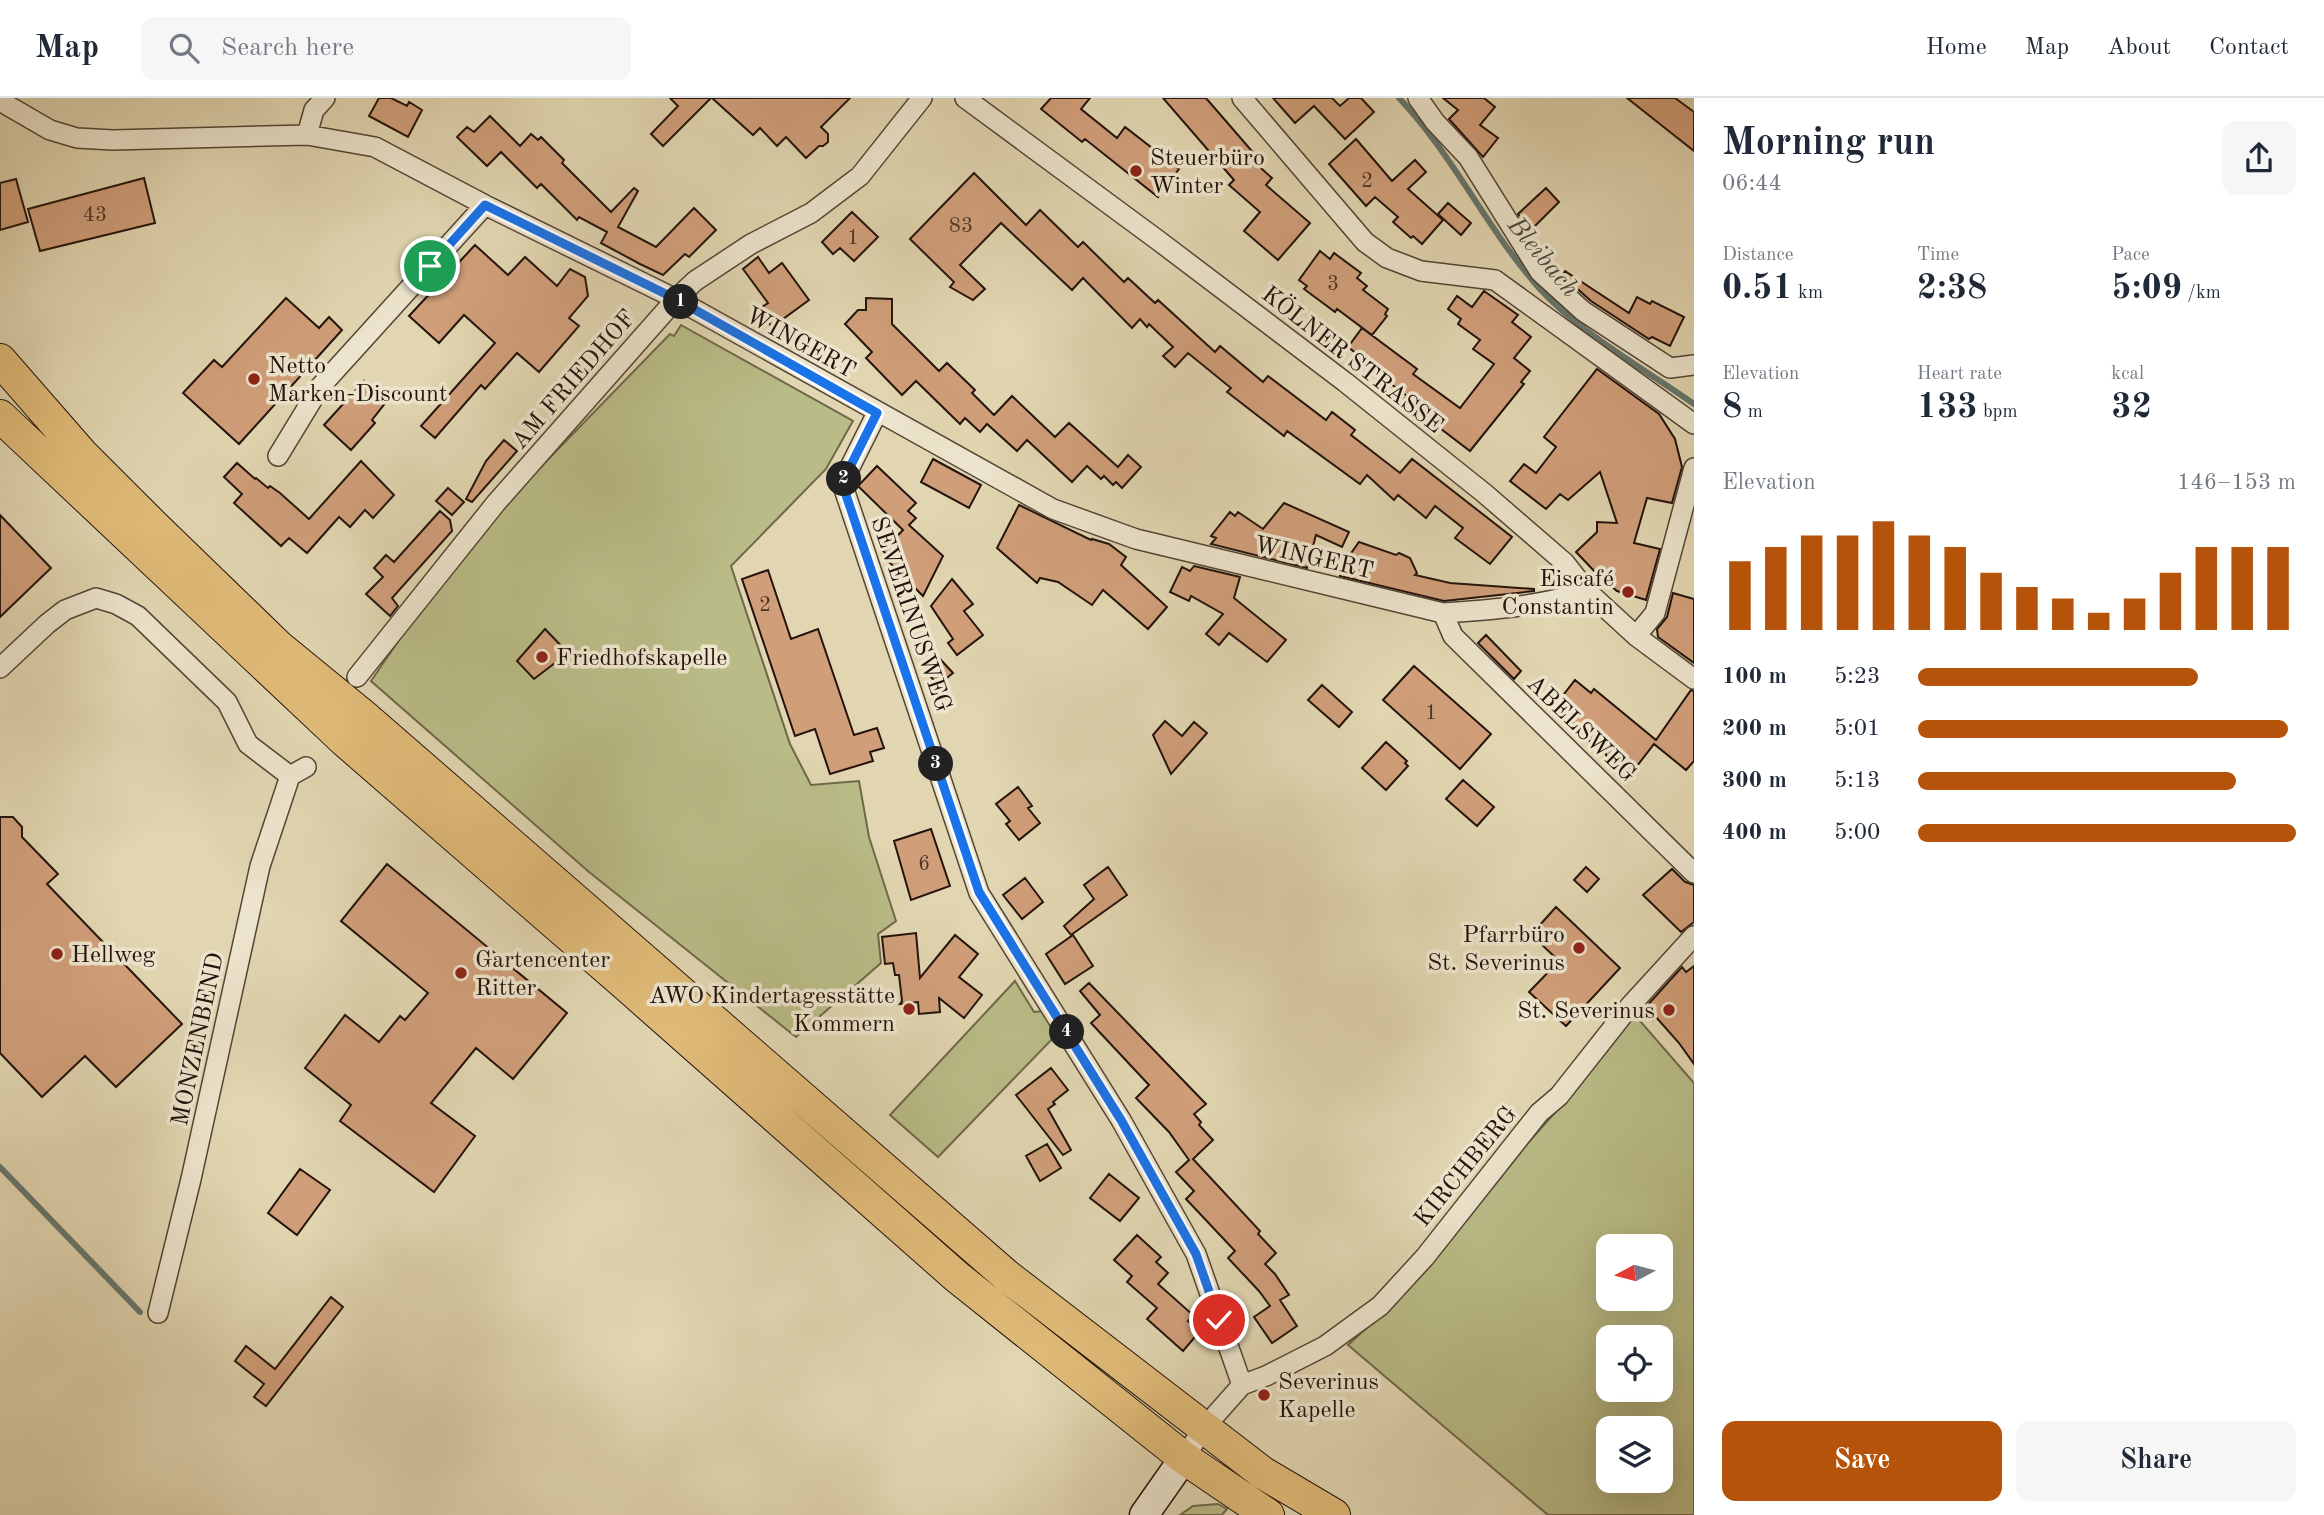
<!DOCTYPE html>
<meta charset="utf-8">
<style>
:root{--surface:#fff;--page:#f6f6f7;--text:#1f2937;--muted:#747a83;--line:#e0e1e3;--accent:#b45309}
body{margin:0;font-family:"Old Standard TT",serif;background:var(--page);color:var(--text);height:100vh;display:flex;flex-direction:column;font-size:26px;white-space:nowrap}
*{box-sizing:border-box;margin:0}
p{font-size:23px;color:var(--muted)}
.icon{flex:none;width:38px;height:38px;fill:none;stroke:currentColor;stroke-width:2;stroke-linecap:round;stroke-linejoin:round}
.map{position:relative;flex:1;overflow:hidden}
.side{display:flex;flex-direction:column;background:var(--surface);width:630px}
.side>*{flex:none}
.needle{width:46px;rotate:263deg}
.controls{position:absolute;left:1596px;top:1136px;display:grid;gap:14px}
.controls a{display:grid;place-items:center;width:77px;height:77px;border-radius:14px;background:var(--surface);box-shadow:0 7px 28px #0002;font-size:35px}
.pin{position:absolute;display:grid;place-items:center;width:60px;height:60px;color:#fff;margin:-30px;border:4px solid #fff;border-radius:50%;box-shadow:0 2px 7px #0007}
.km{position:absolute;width:35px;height:35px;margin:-18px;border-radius:50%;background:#222;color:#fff;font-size:19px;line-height:35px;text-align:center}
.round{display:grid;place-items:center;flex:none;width:74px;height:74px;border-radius:14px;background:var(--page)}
.overview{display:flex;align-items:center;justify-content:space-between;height:119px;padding:0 28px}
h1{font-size:38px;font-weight:700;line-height:52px}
.stats{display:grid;grid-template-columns:repeat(3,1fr);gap:10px;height:119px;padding:7px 28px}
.stats div{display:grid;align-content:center}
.stats b{font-size:35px;font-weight:700}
.stats small{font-size:19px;font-weight:400}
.stats p{font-size:19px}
.chart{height:196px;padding:14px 28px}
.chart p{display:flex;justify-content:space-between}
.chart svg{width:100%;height:126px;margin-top:7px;stroke:var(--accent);stroke-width:6}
.cta{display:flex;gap:14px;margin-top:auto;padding:14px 28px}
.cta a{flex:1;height:80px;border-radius:14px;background:var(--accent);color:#fff;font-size:28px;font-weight:700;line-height:80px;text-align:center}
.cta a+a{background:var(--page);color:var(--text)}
ul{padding:0 28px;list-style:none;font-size:23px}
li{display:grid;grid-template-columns:112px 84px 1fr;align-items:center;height:52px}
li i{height:18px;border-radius:9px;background:var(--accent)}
header{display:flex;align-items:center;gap:42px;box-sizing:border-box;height:98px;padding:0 35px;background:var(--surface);border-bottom:2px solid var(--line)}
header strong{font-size:33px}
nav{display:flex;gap:38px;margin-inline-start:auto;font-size:24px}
.search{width:490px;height:63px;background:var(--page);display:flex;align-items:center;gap:18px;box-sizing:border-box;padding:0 24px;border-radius:14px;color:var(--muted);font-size:26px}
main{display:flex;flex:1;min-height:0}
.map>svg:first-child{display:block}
</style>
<header>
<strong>Map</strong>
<div class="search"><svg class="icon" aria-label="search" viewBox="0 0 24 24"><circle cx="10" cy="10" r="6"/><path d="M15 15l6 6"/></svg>Search here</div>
<nav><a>Home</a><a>Map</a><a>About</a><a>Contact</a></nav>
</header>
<main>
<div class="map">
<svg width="1694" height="1417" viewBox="0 0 1694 1417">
<rect width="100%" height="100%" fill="#e1d6b1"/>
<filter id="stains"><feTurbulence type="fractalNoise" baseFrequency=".00286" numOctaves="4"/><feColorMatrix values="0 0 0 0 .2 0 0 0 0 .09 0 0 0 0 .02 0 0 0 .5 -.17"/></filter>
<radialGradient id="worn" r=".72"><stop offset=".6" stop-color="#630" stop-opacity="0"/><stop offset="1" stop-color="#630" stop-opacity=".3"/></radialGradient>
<path fill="#b9bc87" stroke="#6e684a" stroke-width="2" fill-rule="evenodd" d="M681 227 853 323 826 371 731 468 790 646 811 687 859 683 869 739 896 823 878 836 881 865 796 939 589 774 371 583 462 450 670 236 674 238Z
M1015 883 1034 914 1044 913 1057 936 938 1059 890 1017Z
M1634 916 1694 985V1417H1548L1348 1247 1401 1198 1476 1103 1560 1009ZM1608 1148H1661V1200H1608ZM1608 1239H1661V1292H1608ZM1608 1330H1661V1382H1608Z
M1218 1406 1227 1411 1222 1417H1180L1193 1408Z"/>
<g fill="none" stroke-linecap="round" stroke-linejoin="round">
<path stroke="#67776d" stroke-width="6" d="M1399 0C1453 57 1487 131 1539 190 1580 235 1644 271 1694 306
M0 1069 140 1214"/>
</g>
<path fill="#d09f7a" stroke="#24130c" stroke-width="2" d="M379 0H391L407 8 409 4 422 12 408 39 369 18Z
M670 0H711L663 48 651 36 678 8Z
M712 0H850L821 29 828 36V44L823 48H819L806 60 786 39 777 48 760 30 753 37Z
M1051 0H1090L1081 11 1117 40 1125 29 1179 71 1158 99 1085 41 1082 44 1041 11Z
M1163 0H1206L1257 59 1253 63 1272 80 1266 87 1310 125 1278 162 1244 133 1260 114 1229 87 1234 82Z
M1273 0H1332L1340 8 1349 0H1361L1374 14 1345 41 1314 8 1295 25Z
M1443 0H1484L1495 9 1480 27 1498 40 1483 59 1449 21 1458 12Z
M1627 0H1675L1694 14V53Z
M490 18 520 48 531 36 538 42 541 39 564 62 562 65 611 114 634 90 638 93 618 129 656 149 694 110 716 132 689 159 685 156 663 177 640 166 601 145 607 134 579 119 577 122 541 86 537 90 501 54 487 68 457 39 467 29 474 34Z
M1356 41 1392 83 1415 62 1426 74 1408 91 1443 122 1422 146 1413 138 1411 140 1393 124 1398 119 1375 99 1366 108 1329 66Z
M974 75 1026 127 1040 112 1078 149 1083 144 1124 184 1128 180 1155 205 1158 202 1215 254 1220 248 1263 284 1268 278 1326 322 1332 314 1355 332 1351 337 1400 375 1412 361 1512 439 1490 466 1455 440 1463 430 1435 408 1426 420 1398 397 1394 402 1367 377 1360 386 1287 333 1284 338 1227 294 1231 290 1188 255 1175 269 1163 258 1173 249 1149 226 1147 229 1140 221 1132 230 1083 180 1072 192 1001 125 960 167 985 191 973 202 950 189 954 184 910 141Z
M144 80 155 125 40 153 28 111Z
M16 81 28 124 0 132V85Z
M1546 90 1559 104 1529 134 1518 116Z
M1448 105 1471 125 1461 137 1438 116Z
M852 114 878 139 854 163 840 150 833 156 822 144Z
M475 147 508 177 525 159 557 188 570 171 585 179 588 198 569 220 579 228 539 274 517 255 485 291 481 287 435 340 421 328 495 245 464 217 439 245 409 218Z
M1320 153 1330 161 1334 155 1361 175 1357 180 1367 188 1363 192 1388 211 1385 216 1387 218 1372 237 1337 211 1335 214 1304 191 1307 188 1299 182Z
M758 159 769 175 782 165 809 202 772 229 759 211 768 205 743 171Z
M1565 173 1629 215 1637 199 1650 206 1652 203 1684 219 1670 248 1652 239 1649 241 1591 203 1562 177Z
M1484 193 1518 217 1512 224 1531 239 1514 260 1530 273 1521 284 1524 286 1470 353 1403 302 1407 298 1355 259 1357 256 1348 249 1362 230 1417 271 1413 276 1460 310 1494 266 1473 251 1480 242 1458 226 1461 221 1448 211 1457 198 1472 209Z
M286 200 319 230 329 219 342 232 239 346 183 295 214 262 222 269Z
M866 200 892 201V226L939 273 947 265 975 292 972 295 994 317 1012 298 1055 339 1069 325 1118 369 1128 357 1141 369 1122 390 1116 384 1113 387 1104 378 1101 381 1087 368 1072 384 1027 342 1017 353 987 326 980 334 965 320 960 326 916 283 902 297 866 260 872 254 845 226 858 212H866Z
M1597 271 1659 316 1675 341 1682 369 1672 405 1647 400 1634 445 1660 451 1646 502 1617 493 1598 477 1576 454 1597 434V424L1617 425 1600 374 1568 402 1560 396 1546 411 1510 383 1524 366 1536 375 1556 349 1544 339Z
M364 283 386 304 372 322 375 325 351 352 324 327Z
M504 342 517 353 472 404 466 401 486 363Z
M933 361 981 387 969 410 921 384Z
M361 363 394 397 373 420 365 412 350 429 339 419 307 455 289 440 281 448 234 405 242 396 224 379 237 365 255 381 256 380 268 390 270 388 280 395 309 421Z
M877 368 916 405 908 413 916 420 909 427 943 458 923 498 888 463 891 460 883 453 903 432 858 388Z
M448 390 464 404 452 417 436 403Z
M1284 405 1349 434 1342 449 1316 437 1307 470 1211 446 1216 440 1211 438 1230 414 1235 418 1238 414 1263 431Z
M1019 407 1091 442 1092 441 1109 446 1126 459 1121 467 1167 509 1148 531 1103 492 1092 507 1058 484 1040 480 1037 485 997 450Z
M440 413 450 422 452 433 392 500 398 508 390 518 366 496 383 479 374 470 386 457 394 464Z
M0 417 51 470 0 519Z
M1359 444 1396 457 1399 455 1410 460 1417 475 1415 477 1450 485 1534 491V493L1444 503 1340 478 1342 468Z
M1194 468 1240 479 1234 500 1286 542 1267 564 1229 535 1219 547 1206 536 1223 516 1191 498 1189 503 1170 494 1182 469 1190 473Z
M768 472 791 541 818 531 854 637 877 630 884 650 870 654 873 663 830 676 815 631 795 638 742 481Z
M952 481 973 506 964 513 983 537 957 557 948 545 953 541 931 508Z
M1673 495 1694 501V565L1658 539 1657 531 1667 519Z
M545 531 568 555 534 581 517 563Z
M1486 537 1521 573 1514 581 1478 545Z
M940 561 953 575 938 587 926 573Z
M1414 568 1491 636 1460 671 1383 602Z
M1575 582 1591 595 1594 591 1656 642 1691 592 1694 593V663L1686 672 1654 646 1627 681 1607 664 1606 656 1585 639 1587 636 1569 622 1572 618 1557 605Z
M1322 587 1352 614 1339 629 1308 602Z
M1165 623 1182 638 1194 624 1207 635 1171 676 1153 637Z
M1386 644 1407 663 1405 665 1408 668 1386 692 1362 670Z
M1463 682 1494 709 1477 728 1446 701Z
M1018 689 1032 708 1028 710 1040 725 1019 742 1006 726 1010 723 996 706Z
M0 719H13L22 729V739L58 776 47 786 182 926 116 989 85 958 42 999 0 955Z
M931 731 950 788 911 802 894 743Z
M387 766 567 915 513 981 476 950 431 1005 475 1038 434 1094 340 1023 351 1007 305 970 345 917 379 944 400 918 405 922 428 895 341 823Z
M1108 769 1127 797 1071 837 1064 828 1094 801 1084 787Z
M1586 769 1599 781 1587 794 1574 782Z
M1672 771 1685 784 1694 787V824L1681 834 1643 797Z
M1025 780 1043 804 1022 821 1003 797Z
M1556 809 1620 870 1566 928 1529 894 1559 863 1539 844 1546 837 1538 829Z
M916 835 920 880 955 837 978 856 959 879 982 897 964 920 939 900 940 914 919 916 918 904 900 906 902 903 899 877H895L893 865 885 866 882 839Z
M1073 837 1093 868 1065 886 1046 856Z
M1694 868V966L1679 945 1656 919 1653 922 1644 911 1682 869 1686 874Z
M1089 885 1206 1006 1194 1016 1201 1024 1199 1027 1213 1042 1193 1061 1260 1133 1258 1136 1276 1155 1265 1166 1275 1176 1289 1197 1280 1202 1297 1228 1272 1245 1254 1219 1270 1208 1259 1193 1228 1160 1235 1153 1186 1101 1194 1093 1176 1074 1189 1062 1169 1034 1136 1000 1149 987 1091 925 1100 917 1080 893Z
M1051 970 1068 992 1053 1004 1055 1006 1048 1011 1071 1052 1063 1057 1016 997Z
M1047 1046 1061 1070 1040 1083 1026 1058Z
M300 1071 330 1092 297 1137 268 1115Z
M1109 1076 1139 1100 1120 1123 1090 1100Z
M1137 1137 1161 1159 1156 1164 1168 1175 1158 1186 1193 1217 1188 1223 1200 1233 1183 1253 1147 1221 1157 1210 1127 1184 1132 1178 1114 1162Z
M331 1199 343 1209 266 1308 254 1299 264 1286 235 1263 246 1248 275 1271Z"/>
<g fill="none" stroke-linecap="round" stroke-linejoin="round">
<g stroke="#534435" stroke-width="22">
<path id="street" d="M965 0 1159 143 1345 284 1484 395 1565 465 1587 493 1636 538 1694 581
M1242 0 1365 144 1387 160 1421 173 1495 182 1694 326
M1418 0 1435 24 1468 59 1540 174 1583 213 1670 270 1694 267
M0 3 50 32 77 40 113 42 307 37 375 49 485 107 676 201 1053 411 1136 441 1443 515C1492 512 1541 508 1587 493
M307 37 314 12 325 0
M877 315 842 385 979 795 1121 1022 1196 1156 1242 1287
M278 358 320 289 485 107
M1443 515 1453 538 1694 775
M1636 538 1655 515 1694 370
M0 570 47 526 65 512 96 500 116 506 138 518 227 604 248 646 290 678 306 669
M357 579 496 405 676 201 695 183 751 146 811 115 860 78 922 0
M158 1215 191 1081 260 768 290 678
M1184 1360 1203 1331 1242 1287 1266 1278 1325 1248 1380 1208 1425 1159 1539 1015 1559 998 1630 908 1694 838"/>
</g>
<g stroke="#24130c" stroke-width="31">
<path id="secondary" d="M1144 1417 1184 1360"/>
</g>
<g stroke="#24130c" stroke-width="34">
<path id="primary" d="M0 262 82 356 152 426 279 549 367 621 1007 1178 1263 1375 1334 1417
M0 318 345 643 626 887 957 1179 1184 1360 1268 1417"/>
</g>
<use href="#street" stroke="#ece4cc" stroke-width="19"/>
<use href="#secondary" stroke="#ece4cc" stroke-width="28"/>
<use href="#primary" stroke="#e0bb78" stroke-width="32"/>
</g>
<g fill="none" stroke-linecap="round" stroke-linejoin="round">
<g stroke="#fff" stroke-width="14">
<path id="route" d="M430 168 485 107 676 201 877 315 842 385 979 794 1121 1022 1196 1156 1219 1222"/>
</g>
<use href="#route" stroke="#1a73e8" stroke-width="9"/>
</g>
<g fill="#8f2418" stroke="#ece4cc" stroke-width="2.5">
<circle cx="1136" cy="73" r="7"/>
<circle cx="254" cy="281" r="7"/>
<circle cx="1628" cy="494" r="7"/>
<circle cx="542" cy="559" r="7"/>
<circle cx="1579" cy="850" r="7"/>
<circle cx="57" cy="856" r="7"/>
<circle cx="461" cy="875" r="7"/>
<circle cx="909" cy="911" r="7"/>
<circle cx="1669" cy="912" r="7"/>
<circle cx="1264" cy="1297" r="7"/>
</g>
<g text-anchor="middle" stroke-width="7" stroke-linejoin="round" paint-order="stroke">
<g font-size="21" fill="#4f3628">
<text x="1367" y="89">2</text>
<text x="95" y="123">43</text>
<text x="961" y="134">83</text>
<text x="853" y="146">1</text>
<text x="1333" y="192">3</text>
<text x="765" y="513">2</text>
<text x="1431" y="621">1</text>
<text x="924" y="772">6</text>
</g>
<g font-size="24" fill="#24130c" stroke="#ece4cc" text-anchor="start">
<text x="1150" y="67">Steuerbüro<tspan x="1150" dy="28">Winter</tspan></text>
<text x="268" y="275">Netto<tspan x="268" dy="28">Marken-Discount</tspan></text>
<text x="1614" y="488" text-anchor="end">Eiscafé<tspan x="1614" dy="28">Constantin</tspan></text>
<text x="556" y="567">Friedhofskapelle</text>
<text x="1565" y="844" text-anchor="end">Pfarrbüro<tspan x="1565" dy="28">St. Severinus</tspan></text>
<text x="71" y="864">Hellweg</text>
<text x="475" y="869">Gartencenter<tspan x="475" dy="28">Ritter</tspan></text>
<text x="895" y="905" text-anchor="end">AWO Kindertagesstätte<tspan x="895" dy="28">Kommern</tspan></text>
<text x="1655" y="920" text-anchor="end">St. Severinus</text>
<text x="1278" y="1291">Severinus<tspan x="1278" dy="28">Kapelle</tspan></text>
</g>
<g font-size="24" fill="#24130c" stroke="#ece4cc">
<text transform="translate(801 244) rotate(29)" y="8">WINGERT</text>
<text transform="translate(1353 261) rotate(38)" y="8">KÖLNER STRASSE</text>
<text transform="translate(573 281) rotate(-49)" y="8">AM FRIEDHOF</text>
<text transform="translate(1314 459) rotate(13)" y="8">WINGERT</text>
<text transform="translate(912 516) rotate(71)" y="8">SEVERINUSWEG</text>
<text transform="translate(1582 630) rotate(44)" y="8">ABELSWEG</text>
<text transform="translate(197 941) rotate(-78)" y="8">MONZENBEND</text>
<text transform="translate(1465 1068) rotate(-51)" y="8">KIRCHBERG</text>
</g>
<g font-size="26" font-style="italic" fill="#4b4d45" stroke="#ece4cc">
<text transform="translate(1544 158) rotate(50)" y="9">Bleibach</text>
</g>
</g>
<rect width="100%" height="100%" filter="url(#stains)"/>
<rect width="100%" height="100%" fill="url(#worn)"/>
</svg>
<div class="controls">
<a><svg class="needle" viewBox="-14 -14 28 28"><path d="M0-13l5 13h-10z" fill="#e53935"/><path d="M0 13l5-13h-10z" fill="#747a83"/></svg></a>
<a><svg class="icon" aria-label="locate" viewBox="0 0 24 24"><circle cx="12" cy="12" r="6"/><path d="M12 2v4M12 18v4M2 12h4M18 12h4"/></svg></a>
<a><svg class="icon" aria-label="layers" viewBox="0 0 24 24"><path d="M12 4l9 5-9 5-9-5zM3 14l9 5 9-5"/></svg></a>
</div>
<div class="pin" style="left:430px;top:168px;background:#1e9e55"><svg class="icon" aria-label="arrive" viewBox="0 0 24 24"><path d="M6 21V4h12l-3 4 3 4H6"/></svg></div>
<div class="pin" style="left:1219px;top:1222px;background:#d93025"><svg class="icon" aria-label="check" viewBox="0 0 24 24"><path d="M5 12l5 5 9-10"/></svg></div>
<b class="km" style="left:681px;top:204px">1</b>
<b class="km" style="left:844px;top:381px">2</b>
<b class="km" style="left:936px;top:666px">3</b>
<b class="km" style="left:1067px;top:934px">4</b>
</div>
<section class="side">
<div class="overview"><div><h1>Morning run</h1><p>06:44</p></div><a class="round"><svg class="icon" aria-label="share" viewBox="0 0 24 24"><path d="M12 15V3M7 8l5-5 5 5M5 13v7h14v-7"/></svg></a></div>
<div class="stats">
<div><p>Distance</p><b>0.51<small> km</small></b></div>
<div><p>Time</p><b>2:38</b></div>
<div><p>Pace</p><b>5:09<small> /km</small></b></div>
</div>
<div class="stats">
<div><p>Elevation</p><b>8<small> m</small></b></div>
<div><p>Heart rate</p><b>133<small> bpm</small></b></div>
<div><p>kcal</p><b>32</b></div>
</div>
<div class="chart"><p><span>Elevation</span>146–153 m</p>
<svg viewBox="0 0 160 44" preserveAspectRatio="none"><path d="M5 44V20M15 44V15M25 44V11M35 44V11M45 44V6M55 44V11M65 44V15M75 44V24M85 44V29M95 44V33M105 44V38M115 44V33M125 44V24M135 44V15M145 44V15M155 44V15"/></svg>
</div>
<ul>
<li><b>100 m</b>5:23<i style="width:74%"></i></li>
<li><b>200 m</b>5:01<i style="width:98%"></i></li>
<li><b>300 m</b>5:13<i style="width:84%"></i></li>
<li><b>400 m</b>5:00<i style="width:100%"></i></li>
</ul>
<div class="cta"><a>Save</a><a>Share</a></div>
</section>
</main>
